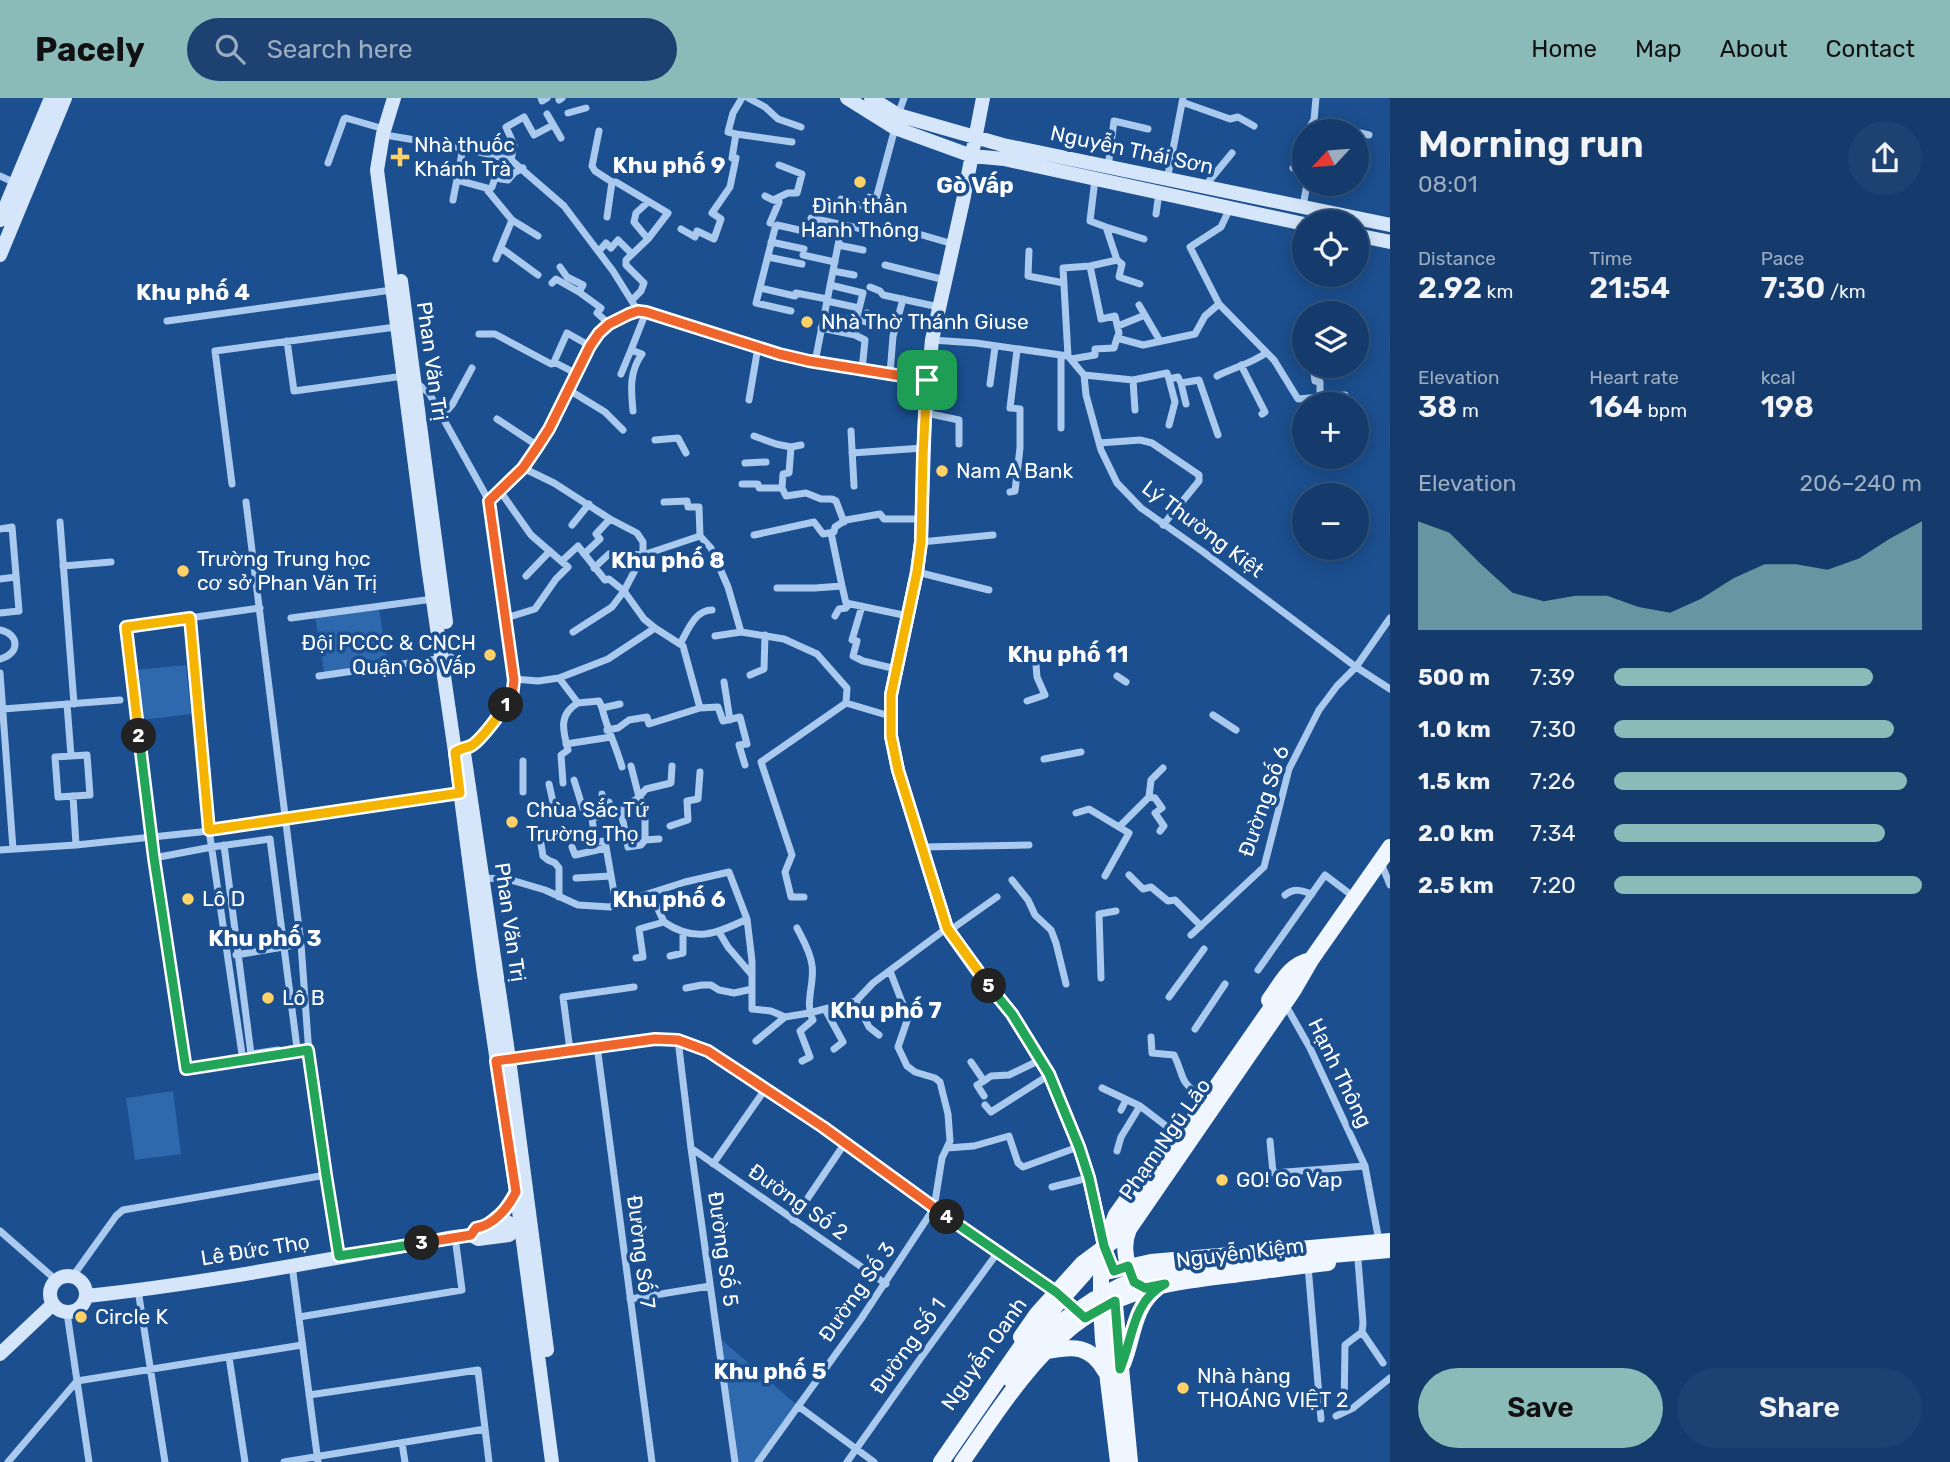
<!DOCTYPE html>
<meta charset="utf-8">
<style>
:root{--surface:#143b6b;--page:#1d4271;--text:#f1f3f6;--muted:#9dadc1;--line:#33557e;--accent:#8bbbb9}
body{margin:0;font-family:Rubik,sans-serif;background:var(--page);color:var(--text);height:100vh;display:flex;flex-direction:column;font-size:26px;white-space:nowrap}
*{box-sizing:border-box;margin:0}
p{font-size:23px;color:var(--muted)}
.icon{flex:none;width:38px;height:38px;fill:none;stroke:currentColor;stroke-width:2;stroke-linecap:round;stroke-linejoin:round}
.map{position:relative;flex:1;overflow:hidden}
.side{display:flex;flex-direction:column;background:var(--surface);width:560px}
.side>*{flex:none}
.needle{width:46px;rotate:244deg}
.buttons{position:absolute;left:1292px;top:21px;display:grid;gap:14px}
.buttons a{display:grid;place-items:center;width:77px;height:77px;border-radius:50%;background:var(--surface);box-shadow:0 4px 18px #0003,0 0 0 2px var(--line);font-size:35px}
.pin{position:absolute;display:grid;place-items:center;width:60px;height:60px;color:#fff;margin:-30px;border-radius:14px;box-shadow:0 4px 10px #0006}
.km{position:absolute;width:35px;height:35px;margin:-18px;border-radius:50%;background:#222;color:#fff;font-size:19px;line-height:35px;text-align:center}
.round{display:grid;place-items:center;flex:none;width:74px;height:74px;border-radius:37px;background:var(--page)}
.headline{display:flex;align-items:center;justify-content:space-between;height:119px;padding:0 28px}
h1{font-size:38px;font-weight:600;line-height:52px}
.figures{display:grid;grid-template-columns:repeat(3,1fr);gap:10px;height:119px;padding:7px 28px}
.figures div{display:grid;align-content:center}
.figures b{font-size:30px;font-weight:600}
.figures small{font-size:19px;font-weight:400}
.figures p{font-size:19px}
.chart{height:196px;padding:14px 28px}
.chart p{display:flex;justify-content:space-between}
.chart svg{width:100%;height:126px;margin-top:7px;fill:var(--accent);opacity:.7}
.action{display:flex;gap:14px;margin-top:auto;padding:14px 28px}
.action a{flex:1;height:80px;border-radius:42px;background:var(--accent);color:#111;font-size:28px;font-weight:600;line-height:80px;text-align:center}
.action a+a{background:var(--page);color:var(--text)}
ul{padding:0 28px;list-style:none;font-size:23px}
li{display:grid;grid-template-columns:112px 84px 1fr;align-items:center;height:52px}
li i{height:18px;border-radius:9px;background:var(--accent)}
header{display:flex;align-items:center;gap:42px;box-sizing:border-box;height:98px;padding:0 35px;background:var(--accent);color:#111}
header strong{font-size:33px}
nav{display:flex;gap:38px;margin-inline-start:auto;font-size:24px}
.search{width:490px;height:63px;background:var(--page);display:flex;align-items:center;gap:18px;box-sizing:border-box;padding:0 24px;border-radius:38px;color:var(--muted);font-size:26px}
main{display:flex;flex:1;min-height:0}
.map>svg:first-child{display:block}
</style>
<header>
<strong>Pacely</strong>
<div class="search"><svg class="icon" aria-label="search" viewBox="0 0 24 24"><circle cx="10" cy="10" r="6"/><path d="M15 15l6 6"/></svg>Search here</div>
<nav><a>Home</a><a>Map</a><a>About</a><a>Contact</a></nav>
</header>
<main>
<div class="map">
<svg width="1390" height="1364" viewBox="0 0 1390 1364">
<rect width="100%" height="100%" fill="#1b4f8f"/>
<path fill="#2e69ad" d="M379 511 389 572 325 579 315 518Z
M186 567 191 616 141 622 136 572Z
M173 993 181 1056 135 1062 126 1000Z
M717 1238 798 1308 758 1364H735Z"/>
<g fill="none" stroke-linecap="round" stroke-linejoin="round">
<path stroke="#a9c9ee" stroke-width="7" d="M541 0 542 3 547 0
M748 0 765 9 778 21 801 29
M559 2 562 0
M1182 4 1230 21 1238 19 1254 28
M568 15 586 10
M547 16 561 40
M898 17 904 0
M599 33 592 68 595 73 612 84H616L668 115 648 141 626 162V167L644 185 641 193 632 202
M1307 33 1314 22 1316 0
M1331 33 1332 28 1355 33
M1356 34 1369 37
M736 36 792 44
M391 38 463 50 511 62 564 108 613 173 638 213
M732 60 736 36 728 34 733 15 742 0
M511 62 514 47 506 29 524 19 534 37 553 27
M328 65 344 21 346 20 384 31
M1108 69 1114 23 1148 31
M1293 70 1304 72
M0 78 15 85
M457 82 490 91
M1167 82 1183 0
M1205 88 1232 55
M765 98 773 102 788 95H797L802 76 779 67
M841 101 865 109 869 99 876 101 895 30
M453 102 463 50
M648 104 636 115 634 124 648 141
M1303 108 1307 86
M1230 110 1221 129 1190 149 1219 206 1274 262 1298 301 1345 297
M1156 116 1159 95
M607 119 612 84
M811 120 867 132
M512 122 538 138
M770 125 779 104 773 102
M888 127 953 146
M1106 129 1144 141
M681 131 695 139 697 133 714 141 721 121 712 115 730 89 736 60
M771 144 804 151
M838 147 863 152
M501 150 538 177
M599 153 606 145 611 150 618 142 632 156
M1029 153 1028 178 1064 185
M803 157 835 164
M768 159 802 166
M496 161 512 122 488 93 492 89 495 80 508 82 514 75 523 70
M1117 162 1122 166 1119 179 1140 186
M885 167 945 182
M1090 168 1101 221 1115 218 1119 235 1117 240
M560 169 567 179 583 187 579 194 601 210 597 215 609 226
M833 173 854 177
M552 185 556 181 579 194
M830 187 863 195 856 223 858 225 855 237 865 242 862 272
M870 189 880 193 883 197 939 209
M760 190 795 198
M796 195 827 201
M827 203 859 210
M1139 207 1160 243
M791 213 756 205 775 130 777 127 808 134
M824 217 856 223
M856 221 866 224 867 215
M167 223 392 192
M1118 228 1145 217
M821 230 855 237
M479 236H495L551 266 554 264 577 276
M932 242 976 245 1068 258 1084 277 1086 297 1101 352 1117 385 1141 410 1202 453 1356 569 1390 591
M287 243 294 293 404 278
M1061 257V330
M1068 258 1063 170 1090 168 1117 162 1106 129 1090 123 1095 81
M1071 261 1095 257V251L1114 250 1117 240 1143 247 1195 236 1205 218 1219 206
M554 264 567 235 590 248
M815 264 842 127
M1241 267 1265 314 1262 316
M621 276 631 252
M890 276 893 238 903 201
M1314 276 1315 283 1320 284V298
M1084 277 1133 282 1167 275 1169 281 1178 279 1181 285 1199 282 1218 337
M1217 278C1233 270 1252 265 1266 255
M1133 282 1135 312
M414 283 429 295 489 403 514 581 512 599 494 624 471 647 463 649 457 653
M1181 285 1186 306
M990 286 995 249
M569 292 605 314 623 332
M749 302 758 249
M633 313C631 292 629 274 642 256L631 252 646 214
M926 315 959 322V346
M442 318 452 307 472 270
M497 321 538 348
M1169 327 1175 304 1169 281
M851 333 854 388
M754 338 776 346 791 349
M655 342 678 340 686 355
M1099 345 1140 342 1152 345 1199 377V383L1163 427
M852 355 923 350
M745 365 766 364
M523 370 554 385 610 421 637 435 643 444V457L624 493 612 509 573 534
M232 386 215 253 396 229
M742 386H758L759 390H782L786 398 806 395 821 401H832L836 403 844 424
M782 390 783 376 789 375 791 349 801 347
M500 393 531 437 568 469 556 481 535 511 506 520
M1010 394 1015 393 1020 350V311L1010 310 1017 252
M489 403 523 370 549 331 590 248 599 235 609 226 638 213 779 255 809 263 927 282
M246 404 301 846 310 970 339 1158
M60 424 74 606
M572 427 589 406
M0 431 12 429 19 513 0 515
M831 435 842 488
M754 437 814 424 823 436 834 434 835 429 846 422 880 416 884 421H922
M700 438 711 450 728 489 741 534 784 541 817 556 847 590 846 605
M921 444 993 437
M584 456 600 441 596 436 610 421
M562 463 578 448 605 482 609 481 624 493 644 521 655 530 683 548 700 610 718 609 723 623 740 619 747 646 739 647 745 667
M63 468 111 464
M594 470 609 456 616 455 643 457 700 438 699 409H688L687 403 664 404
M917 474 989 492
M526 478 550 453
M0 481 16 479
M777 490H815L842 488 846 505 908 518
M862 508 852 542 857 543 853 558 863 563 896 571
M260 510 126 529 154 760 186 971 308 952
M835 518 839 511 846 510 849 506
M190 520 209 732 243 963
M291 520 433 501
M0 532C20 536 20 556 0 561
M715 538 741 534
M680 546C688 532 695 512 712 512
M0 575 13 751
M750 577 764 571 765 537
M319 578 451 559
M1117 578 1126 584
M559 580 578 605C558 616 563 633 568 652L561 657 563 685
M514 581 538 583 559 580 608 561 655 530
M724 584 730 622
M1027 603 1045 597 1037 579 1035 555
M578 605 599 603 602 610
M67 606 71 658
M620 606 602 610C607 631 616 648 622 669
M3 611 120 602
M1213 617 1236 632
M607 632 618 630 629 622 647 619 649 626 700 610
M566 646 611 639
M87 657 90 697 58 699 55 659Z
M1044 661 1081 654
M523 663V694
M574 682 584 714 592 720 595 744 605 743 616 806
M549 686 555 713
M602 696 604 705 609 704 612 715
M73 698 76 747
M1149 699 1155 700 1162 710 1155 715 1164 728 1160 733
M621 713 628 749 641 747 645 742 659 741
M1076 715 1089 711 1119 729 1149 699 1151 682 1163 670
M592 720 621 713 639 699 631 668
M670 728 688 722 687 703 698 701 700 674
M540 740 543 758 548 762 555 765 559 770V799
M645 742V708L639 699 646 691 671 685 672 668
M224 747 251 956 278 952
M572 749 575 757 606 750
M922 749 1029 747
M0 752 76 747 200 734 461 695
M154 760 212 749 270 741 297 950 290 951
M1381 765 1390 787
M1129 777 1143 791 1151 789 1168 803 1175 802 1201 828
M1105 778 1129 735 1119 729
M483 780 508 781 545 792 578 807 610 809 616 806 685 784 729 774 747 821 752 863V911L771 913 785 919 809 915 856 903 873 885 947 830
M576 780 611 778
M1012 782 1028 802 1035 817 1051 832 1056 845 1066 886
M651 796 664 824
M1285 797C1294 790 1301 792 1312 796
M804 799H791L785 774 792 757 761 664 846 605 890 618
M797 830C803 842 810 853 812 867 815 885 804 906 813 922L800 933 810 959 802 963
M949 833 997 799
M719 834 728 849 752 877
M1191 837 1264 769 1289 671 1319 612 1337 588 1356 569 1390 520
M236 857 301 846
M670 858 683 855V834
M636 860 643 859 639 831 664 824C695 845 716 836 747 821
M1258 872 1325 777 1354 799
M1101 880 1099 816 1116 813
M686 890 702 887H711L719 892 734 895 752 891
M1169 899 1204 851
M856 903 869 929 879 937
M1285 906 1310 950 1365 1068 1379 1143
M825 911 843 944 834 951
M1195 931 1225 886
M1151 939 1152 955 1174 957C1185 979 1178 983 1201 998
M678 942 691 1050 735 1364
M756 943 785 919
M597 948 652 1364
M570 952 563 899 634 889
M509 961 655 941 678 942 708 953 823 1029 934 1110 1055 1194
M971 964 984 983 991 978 1009 977 1040 962
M1102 990 1140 1008 1174 1034
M984 998 977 987 984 983
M985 1007 991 1014 1049 977
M1121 1012 1126 1002
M1270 1043 1273 1075 1365 1068
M691 1050 886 1186
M947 1050 974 1048 1009 1038 1018 1065 1023 1069 1078 1049
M1117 1053 1121 1039 1140 1008
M713 1066 766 990
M1052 1089 1088 1080
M793 1122 845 1045
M0 1133 56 1182
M292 1167 318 1364
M1308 1168 1321 1321
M73 1178 116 1118 123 1112 326 1077
M138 1192 165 1364
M630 1201 710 1188
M67 1215 89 1364
M299 1219 462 1192 455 1139
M1362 1234 1383 1265
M229 1259 245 1364
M309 1297 478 1272 489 1364
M798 1308 874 1364
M1344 1314 1345 1247 1362 1234 1363 1225 1358 1162
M1336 1318 1353 1310 1390 1280
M402 1345 405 1364
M8 1364 77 1283 302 1247
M284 1364 485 1331
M758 1364 861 1221 934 1110 942 1060 950 1043 948 1016 940 984 935 980 915 974 907 968 898 949 909 917 902 904 890 873
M847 1364 920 1261 998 1154"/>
<path stroke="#d6e6fa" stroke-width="14" d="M394 0 383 36 377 72 428 468 455 654 484 876 519 1113 552 1364
M847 0 895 30 972 58 1004 61 1304 126
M871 0 898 17 1003 47 1390 127
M983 0 963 103 932 242 925 315 921 444 917 474 891 597V638L898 672 947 830 976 871 1012 916 1049 976 1079 1049 1089 1080 1104 1148
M0 122 51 0
M1356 137 1390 144
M0 157 65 0
M401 183 446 524
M464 655 509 961 547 1252
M486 1128 505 1112 516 1094
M471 1137 476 1130 507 1124 517 1130
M50 1196a18 18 0 1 1 36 0a18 18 0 1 1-36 0Z
M87 1198C210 1185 333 1160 455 1139L471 1137 478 1141 509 1137 517 1130 527 1128
M0 1256 53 1206"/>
<path stroke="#f0f6ff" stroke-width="16" d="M1269 902C1281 886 1289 866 1311 862
M1129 1131C1122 1147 1126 1162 1131 1179
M1101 1175 1151 1164 1390 1143
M1114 1196 1130 1364
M1021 1239 1037 1216 1082 1166 1129 1131 1293 893 1311 862 1390 749
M1048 1253C1073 1248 1091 1247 1105 1273
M1123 1266C1134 1239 1133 1209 1158 1190
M962 1364C995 1317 1028 1264 1073 1228 1122 1190 1174 1184 1233 1177 1265 1173 1296 1168 1328 1165
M1118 1364 1103 1242 1101 1210V1175L1104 1148 1116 1117 1179 1029"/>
<path stroke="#f0f6ff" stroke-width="16" d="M1011 1282 1040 1244 1065 1221 1093 1202 1120 1188 1147 1178 1183 1170 1390 1152
M941 1364 1027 1240 1083 1177 1104 1150 1283 893"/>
</g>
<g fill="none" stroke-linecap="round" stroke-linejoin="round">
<g stroke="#fff" stroke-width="14">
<path id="split-1" d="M506 607 512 599 514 582 489 403 523 370 538 348 549 331 590 248 599 235 609 226 629 216 638 213 646 214 779 256 809 263 927 282"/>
</g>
<g stroke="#fff" stroke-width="14">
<path id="split-2" d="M139 638 126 529 190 520 209 732 460 695 455 654C460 651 465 650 471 648 481 642 499 617 506 607"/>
</g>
<g stroke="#fff" stroke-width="14">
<path id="split-3" d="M139 638 154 760 186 971 308 952 326 1077 339 1158 422 1145"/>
</g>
<g stroke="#fff" stroke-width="14">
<path id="split-4" d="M422 1145 471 1137 476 1130C494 1127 508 1110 516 1094L496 963 655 941 678 942 708 953 823 1029 947 1119"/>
</g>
<g stroke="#fff" stroke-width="14">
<path id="split-5" d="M947 1119 1056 1194 1085 1220 1115 1203 1120 1271C1133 1241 1132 1203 1165 1186L1145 1190 1134 1184 1128 1168 1114 1173 1104 1148 1089 1080 1079 1049 1049 976 1012 916 989 888"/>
</g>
<g stroke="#fff" stroke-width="14">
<path id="split-6" d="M927 282 923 357 921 444 917 474 891 597V638L898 672 947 830 989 888"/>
</g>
<use href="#split-1" stroke="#f0652b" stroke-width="9"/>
<use href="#split-2" stroke="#f5b400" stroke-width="9"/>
<use href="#split-3" stroke="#22a559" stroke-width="9"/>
<use href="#split-4" stroke="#f0652b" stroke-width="9"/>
<use href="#split-5" stroke="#22a559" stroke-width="9"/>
<use href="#split-6" stroke="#f5b400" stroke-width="9"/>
</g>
<g fill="#ffd166" stroke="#1b4f8f" stroke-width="2.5">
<path d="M396.5 48.5h7v7h7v7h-7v7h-7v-7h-7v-7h7z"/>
<circle cx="860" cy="84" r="7"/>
<circle cx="807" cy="224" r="7"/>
<circle cx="942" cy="373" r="7"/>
<circle cx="183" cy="473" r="7"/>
<circle cx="490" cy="557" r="7"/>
<circle cx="512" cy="724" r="7"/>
<circle cx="188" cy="801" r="7"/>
<circle cx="268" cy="900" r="7"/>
<circle cx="1222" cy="1082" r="7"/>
<circle cx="81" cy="1219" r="7"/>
<circle cx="1183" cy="1290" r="7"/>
</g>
<g text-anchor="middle" stroke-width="7" stroke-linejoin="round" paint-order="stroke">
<g font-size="21" fill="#fff" stroke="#1b4f8f" text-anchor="start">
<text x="414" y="54">Nhà thuốc<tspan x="414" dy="24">Khánh Trà</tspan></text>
<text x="860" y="115" text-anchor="middle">Đình thần<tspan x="860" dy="24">Hanh Thông</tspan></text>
<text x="821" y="231">Nhà Thờ Thánh Giuse</text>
<text x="956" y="380">Nam A Bank</text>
<text x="197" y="468">Trường Trung học<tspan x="197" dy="24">cơ sở Phan Văn Trị</tspan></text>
<text x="476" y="552" text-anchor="end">Đội PCCC &amp; CNCH<tspan x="476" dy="24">Quận Gò Vấp</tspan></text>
<text x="526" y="719">Chùa Sắc Tứ<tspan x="526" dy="24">Trường Thọ</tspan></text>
<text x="202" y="808">Lô D</text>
<text x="282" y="907">Lô B</text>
<text x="1236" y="1089">GO! Go Vap</text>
<text x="95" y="1226">Circle K</text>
<text x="1197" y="1285">Nhà hàng<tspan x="1197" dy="24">THOÁNG VIỆT 2</tspan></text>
</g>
<g font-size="21" fill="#fff" stroke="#1b4f8f">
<text transform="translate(1132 52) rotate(12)" y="7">Nguyễn Thái Sơn</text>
<text transform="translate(432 263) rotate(82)" y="7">Phan Văn Trị</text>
<text transform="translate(1203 431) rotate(37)" y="7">Lý Thường Kiệt</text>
<text transform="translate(1264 703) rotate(-71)" y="7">Đường Số 6</text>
<text transform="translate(510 824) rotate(82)" y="7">Phan Văn Trị</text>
<text transform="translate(1340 975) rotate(64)" y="7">Hạnh Thông</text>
<text transform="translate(1165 1041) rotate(-55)" y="7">Phạm Ngũ Lão</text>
<text transform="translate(798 1104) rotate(35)" y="7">Đường Số 2</text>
<text transform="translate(723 1151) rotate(82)" y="7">Đường Số 5</text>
<text transform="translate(255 1152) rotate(-9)" y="7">Lê Đức Thọ</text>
<text transform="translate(641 1154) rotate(83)" y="7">Đường Số 7</text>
<text transform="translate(1240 1155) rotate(-7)" y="7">Nguyễn Kiệm</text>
<text transform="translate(857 1194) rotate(-55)" y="7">Đường Số 3</text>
<text transform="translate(908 1248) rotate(-54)" y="7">Đường Số 1</text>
<text transform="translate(984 1256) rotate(-55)" y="7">Nguyễn Oanh</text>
</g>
<g font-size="23" font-weight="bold" fill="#fff" stroke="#1b4f8f">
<text x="669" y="75">Khu phố 9</text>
<text x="975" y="95">Gò Vấp</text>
<text x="193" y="202">Khu phố 4</text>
<text x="668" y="470">Khu phố 8</text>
<text x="1068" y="564">Khu phố 11</text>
<text x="669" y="809">Khu phố 6</text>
<text x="265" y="848">Khu phố 3</text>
<text x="886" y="920">Khu phố 7</text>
<text x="770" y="1281">Khu phố 5</text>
</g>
</g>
</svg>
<div class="buttons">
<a><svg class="needle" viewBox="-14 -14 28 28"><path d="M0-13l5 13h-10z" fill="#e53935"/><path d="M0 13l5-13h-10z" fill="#9dadc1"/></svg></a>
<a><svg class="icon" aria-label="locate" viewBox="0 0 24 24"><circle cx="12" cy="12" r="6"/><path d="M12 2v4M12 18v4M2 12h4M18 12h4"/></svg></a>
<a><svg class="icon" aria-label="layers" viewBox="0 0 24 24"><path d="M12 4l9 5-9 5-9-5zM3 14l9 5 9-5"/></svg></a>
<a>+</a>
<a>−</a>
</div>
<div class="pin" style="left:927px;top:282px;background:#1e9e55"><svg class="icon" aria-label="arrive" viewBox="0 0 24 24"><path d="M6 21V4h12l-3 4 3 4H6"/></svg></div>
<b class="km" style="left:506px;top:607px">1</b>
<b class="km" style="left:139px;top:638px">2</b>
<b class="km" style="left:422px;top:1145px">3</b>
<b class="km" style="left:947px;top:1119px">4</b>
<b class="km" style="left:989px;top:888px">5</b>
</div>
<section class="side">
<div class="headline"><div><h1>Morning run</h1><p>08:01</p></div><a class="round"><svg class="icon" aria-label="share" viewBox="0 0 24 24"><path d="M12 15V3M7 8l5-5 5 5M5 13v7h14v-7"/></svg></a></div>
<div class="figures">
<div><p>Distance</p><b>2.92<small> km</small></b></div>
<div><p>Time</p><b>21:54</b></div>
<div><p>Pace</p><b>7:30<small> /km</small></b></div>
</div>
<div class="figures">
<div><p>Elevation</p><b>38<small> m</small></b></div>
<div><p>Heart rate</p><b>164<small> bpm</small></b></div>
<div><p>kcal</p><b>198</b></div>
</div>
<div class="chart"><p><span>Elevation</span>206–240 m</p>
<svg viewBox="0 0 160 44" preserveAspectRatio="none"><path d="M0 44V6L10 10L20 21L30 31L40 34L50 32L60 32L70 36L80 38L90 33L100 26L110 21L120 21L130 23L140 19L150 12L160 6V44z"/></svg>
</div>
<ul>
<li><b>500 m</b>7:39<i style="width:84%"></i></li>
<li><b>1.0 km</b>7:30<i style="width:91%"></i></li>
<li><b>1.5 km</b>7:26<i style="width:95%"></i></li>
<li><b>2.0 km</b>7:34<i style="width:88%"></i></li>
<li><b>2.5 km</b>7:20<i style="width:100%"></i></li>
</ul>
<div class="action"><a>Save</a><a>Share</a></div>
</section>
</main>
